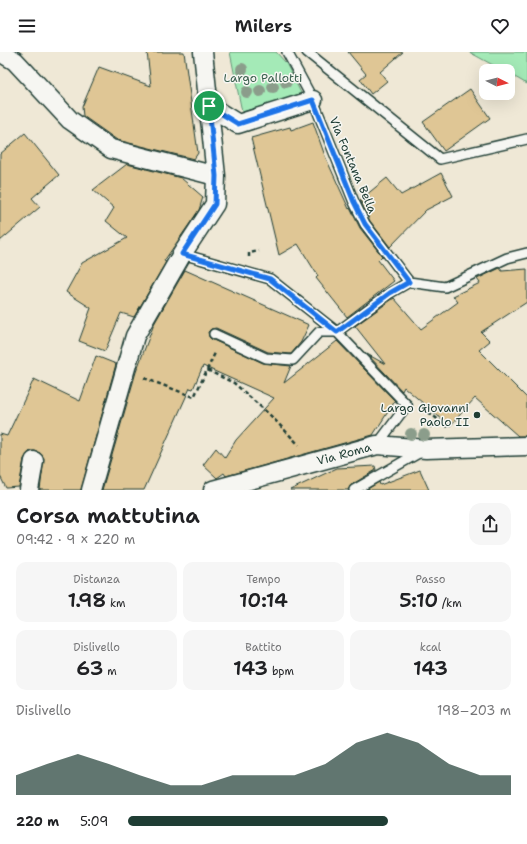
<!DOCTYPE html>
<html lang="it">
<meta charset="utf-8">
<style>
:root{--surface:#fff;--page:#f6f6f6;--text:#202124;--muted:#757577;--accent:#1f3d34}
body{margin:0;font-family:"Shantell Sans",sans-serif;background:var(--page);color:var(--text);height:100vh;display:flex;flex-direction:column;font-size:15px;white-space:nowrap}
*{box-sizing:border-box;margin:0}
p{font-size:13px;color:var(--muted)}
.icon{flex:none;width:22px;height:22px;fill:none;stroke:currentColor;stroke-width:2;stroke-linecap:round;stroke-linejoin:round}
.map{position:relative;height:438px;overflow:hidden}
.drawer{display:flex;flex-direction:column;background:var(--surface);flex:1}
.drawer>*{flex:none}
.needle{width:26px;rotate:96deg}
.buttons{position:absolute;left:479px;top:12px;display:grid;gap:8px}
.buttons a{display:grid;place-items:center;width:36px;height:36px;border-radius:8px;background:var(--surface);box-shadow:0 4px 16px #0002;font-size:20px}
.pin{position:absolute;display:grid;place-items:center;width:34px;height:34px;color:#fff;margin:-17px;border:2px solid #fff;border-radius:50%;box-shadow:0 1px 4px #0007}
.round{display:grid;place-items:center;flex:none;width:42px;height:42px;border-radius:12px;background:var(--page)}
.overview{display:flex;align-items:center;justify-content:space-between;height:68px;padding:0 16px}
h1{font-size:22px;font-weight:600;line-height:30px}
.metrics{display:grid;grid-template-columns:repeat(3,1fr);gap:6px;height:68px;padding:4px 16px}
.metrics div{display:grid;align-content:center;border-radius:10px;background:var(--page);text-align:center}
.metrics b{font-size:20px;font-weight:600}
.metrics small{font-size:11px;font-weight:400}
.metrics p{font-size:11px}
.chart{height:112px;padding:8px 16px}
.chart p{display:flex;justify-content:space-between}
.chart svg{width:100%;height:72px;margin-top:4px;fill:var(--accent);opacity:.7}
ul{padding:0 16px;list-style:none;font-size:13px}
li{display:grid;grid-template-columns:64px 48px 1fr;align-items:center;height:30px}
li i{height:10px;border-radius:5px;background:var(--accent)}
header{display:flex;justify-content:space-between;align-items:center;height:52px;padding:0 16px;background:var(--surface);font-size:18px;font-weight:600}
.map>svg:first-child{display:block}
</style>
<header><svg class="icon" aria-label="menu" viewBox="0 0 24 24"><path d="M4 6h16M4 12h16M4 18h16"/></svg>Milers<svg class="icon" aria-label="heart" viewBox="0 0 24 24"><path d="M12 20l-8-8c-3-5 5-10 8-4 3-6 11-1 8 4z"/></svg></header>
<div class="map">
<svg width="527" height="438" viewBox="0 0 527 438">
<rect width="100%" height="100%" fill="#efe8d6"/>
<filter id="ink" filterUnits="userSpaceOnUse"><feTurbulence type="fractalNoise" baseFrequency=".025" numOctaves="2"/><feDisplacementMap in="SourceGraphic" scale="8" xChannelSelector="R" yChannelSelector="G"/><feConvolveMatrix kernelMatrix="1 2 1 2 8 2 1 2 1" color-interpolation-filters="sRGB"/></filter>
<g filter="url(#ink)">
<path fill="#a4eab7" stroke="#629476" d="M230 0H276L286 11 302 43 242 60Z
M469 0H527V32L508 21V19H504Z"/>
<path fill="#dfc695" stroke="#1f3d34" d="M147 0H184L198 101 194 107 117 88 83 64 82 55 99 15 151 34Z
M348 0H403L380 20 387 29 371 42 360 27 366 22Z
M470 37 490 66 444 99 423 70Z
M313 70 325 104 349 157 350 156 360 176 382 204 378 208 394 229 347 265 316 226 318 224 298 192 279 203 251 86 290 75 291 78Z
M25 81 59 123 32 146 40 155 0 189V102Z
M127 112 181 126 203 145 199 158 164 209 166 210 134 265 121 261 105 299 79 289 91 256 66 240 82 211 127 186 106 169 114 156 93 138Z
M441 121 453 144 426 158 390 195 370 169 360 148 387 126 401 143Z
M500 216 502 219 527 217V250L481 280 490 289 479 298 527 346V384H518L475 346 450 374 404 335 402 339 367 302 385 312 355 274 394 246 421 277 458 250 453 244 480 231 477 227Z
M185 218 309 273 301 290 291 302 268 300 216 276 211 277 208 280 209 285 211 287 263 311 291 314 284 331 337 289 395 349 373 383 226 424 224 421 217 426 203 413 216 396 225 406 236 388 274 346 203 314 193 337 190 336 144 438H102L136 320 154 272Z
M96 304 116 312 81 438H40L44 406 40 401 35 399H30L24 407 19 435 6 436 0 424V382L7 384 34 327 80 349Z
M375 414 376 418 351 433 348 438H290L337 416Z
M420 418 429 438H366L379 430 380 433Z"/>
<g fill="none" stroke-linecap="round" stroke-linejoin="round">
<g stroke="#1f3d34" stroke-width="12">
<path id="service" d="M287 0 313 48 354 150 365 172 409 230
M307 0 440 107 527 87
M182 202 270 227 337 280 407 353 377 393
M409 230 445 235 507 206 527 201
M214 282 266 306 293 308 319 280H337L390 241 409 230
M354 438 422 399"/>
</g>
<g stroke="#1f3d34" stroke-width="21">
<path id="minor" d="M0 0 15 9 70 68 111 97 216 124
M209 54 238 72 313 48
M29 438 34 409
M91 438 135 284 182 202 215 152 216 124 203 0
M213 438 377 393 426 397 527 394"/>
</g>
<path stroke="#1f3d34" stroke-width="2.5" stroke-dasharray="4 3" stroke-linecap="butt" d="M249 205V201L259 199
M207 318 215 301
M144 326 194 345 207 318 234 331 270 363 299 393
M423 356 448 375
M429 375 441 370"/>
<use href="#service" stroke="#f6f6f2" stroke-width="9"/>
<use href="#minor" stroke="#f6f6f2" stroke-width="18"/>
</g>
<g fill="#8b9d8b">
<circle cx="242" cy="17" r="6"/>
<circle cx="286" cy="30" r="6"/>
<circle cx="273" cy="35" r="6"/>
<circle cx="260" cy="39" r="6"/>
<circle cx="247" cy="40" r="6"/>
<circle cx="411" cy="382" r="6"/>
<circle cx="424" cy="383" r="6"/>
</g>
</g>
<g fill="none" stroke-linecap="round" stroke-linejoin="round" filter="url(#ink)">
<g stroke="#fff" stroke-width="8">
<path id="route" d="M313 48 354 150 365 172 409 230 390 241 337 280 270 227 182 202 215 152 216 124 209 54 238 72Z"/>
</g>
<use href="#route" stroke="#1a73e8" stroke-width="5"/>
</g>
<circle fill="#1f3d34" stroke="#f6f6f2" stroke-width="1.5" cx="477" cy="363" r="4"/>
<g text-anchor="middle" stroke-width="3" stroke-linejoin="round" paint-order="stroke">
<g font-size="12" fill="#3a604e" stroke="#f6f6f2">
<text x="263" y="30">Largo Pallotti</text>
</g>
<g font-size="12" fill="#1f3d34" stroke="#f6f6f2">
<text transform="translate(353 113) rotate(67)" y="4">Via Fontana Bella</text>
<text transform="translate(344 402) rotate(-15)" y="4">Via Roma</text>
</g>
<g font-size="12" fill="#1f3d34" stroke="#f6f6f2" text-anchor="end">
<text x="469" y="360">Largo Giovanni<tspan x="469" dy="14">Paolo II</tspan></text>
</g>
</g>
</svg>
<div class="buttons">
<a><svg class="needle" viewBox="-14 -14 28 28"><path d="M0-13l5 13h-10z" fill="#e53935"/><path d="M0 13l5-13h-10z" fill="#757577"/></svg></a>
</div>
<div class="pin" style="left:209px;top:54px;background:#1e9e55"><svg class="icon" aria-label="arrive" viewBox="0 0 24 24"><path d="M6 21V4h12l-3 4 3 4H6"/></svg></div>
</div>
<section class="drawer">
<div class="overview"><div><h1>Corsa mattutina</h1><p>09:42 · 9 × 220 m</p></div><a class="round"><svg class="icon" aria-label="share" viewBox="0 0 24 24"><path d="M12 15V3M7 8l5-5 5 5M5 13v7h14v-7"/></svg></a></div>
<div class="metrics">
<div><p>Distanza</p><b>1.98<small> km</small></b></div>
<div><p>Tempo</p><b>10:14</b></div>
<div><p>Passo</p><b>5:10<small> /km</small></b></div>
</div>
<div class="metrics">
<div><p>Dislivello</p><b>63<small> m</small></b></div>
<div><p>Battito</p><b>143<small> bpm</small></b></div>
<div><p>kcal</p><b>143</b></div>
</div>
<div class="chart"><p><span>Dislivello</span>198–203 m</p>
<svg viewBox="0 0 160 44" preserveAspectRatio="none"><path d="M0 44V32L10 25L20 19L30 25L40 32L50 38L60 38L70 32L80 32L90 32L100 25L110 12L120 6L130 12L140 25L150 32L160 32V44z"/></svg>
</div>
<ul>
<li><b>220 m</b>5:09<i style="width:68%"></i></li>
</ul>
</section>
